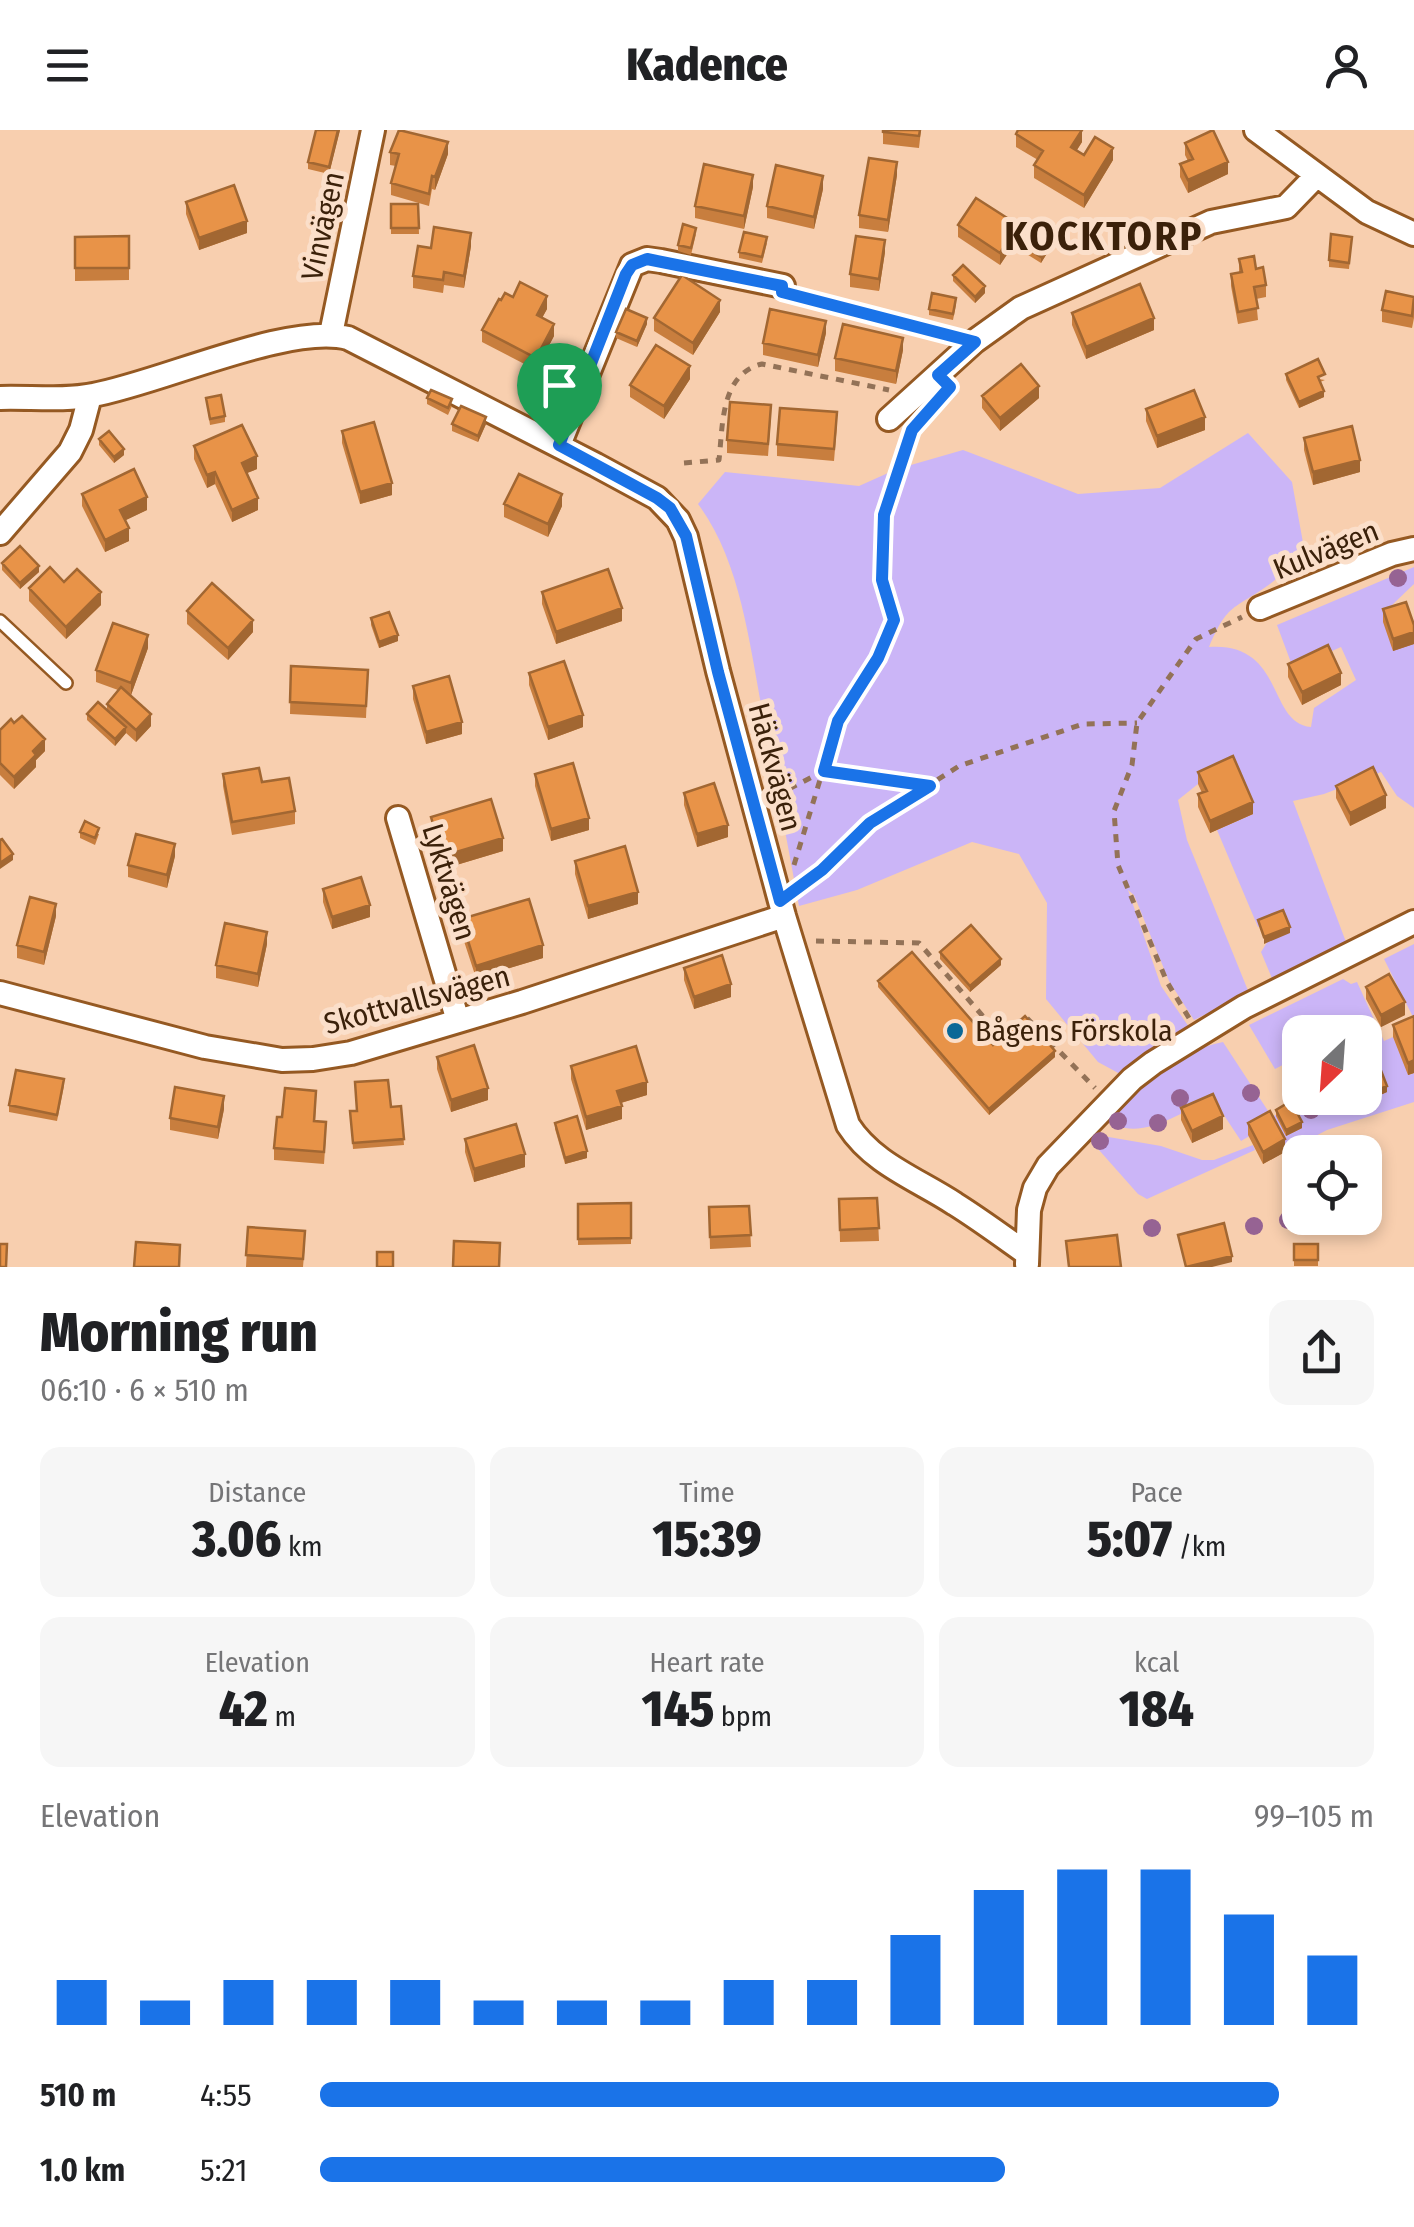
<!DOCTYPE html>
<meta charset="utf-8">
<style>
:root{--surface:#fff;--page:#f6f6f6;--text:#202124;--muted:#757577;--accent:#1a73e8}
body{margin:0;font-family:"Fira Sans Condensed",sans-serif;background:var(--page);color:var(--text);height:100vh;display:flex;flex-direction:column;font-size:38px;white-space:nowrap}
*{box-sizing:border-box;margin:0}
p{font-size:32px;color:var(--muted)}
.icon{flex:none;width:55px;height:55px;fill:none;stroke:currentColor;stroke-width:2;stroke-linecap:round;stroke-linejoin:round}
.map{position:relative;height:1137px;overflow:hidden}
.sheet{display:flex;flex-direction:column;background:var(--surface);flex:1}
.sheet>*{flex:none}
.needle{width:65px;rotate:205deg}
.buttons{position:absolute;left:1282px;top:885px;display:grid;gap:20px}
.buttons a{display:grid;place-items:center;width:100px;height:100px;border-radius:20px;background:var(--surface);box-shadow:0 5px 15px #0003;font-size:50px}
.pin{position:absolute;display:grid;place-items:center;width:85px;height:85px;color:#fff;margin:-102px -42px;border-radius:50% 50% 50% 0;rotate:-45deg;box-shadow:0 0 10px #0007}
.pin .icon{rotate:45deg}
.round{display:grid;place-items:center;flex:none;width:105px;height:105px;border-radius:20px;background:var(--page)}
.head{display:flex;align-items:center;justify-content:space-between;height:170px;padding:0 40px}
h1{font-size:55px;font-weight:800;line-height:75px}
.metrics{display:grid;grid-template-columns:repeat(3,1fr);gap:15px;height:170px;padding:10px 40px}
.metrics div{display:grid;align-content:center;border-radius:20px;background:var(--page);text-align:center}
.metrics b{font-size:50px;font-weight:800}
.metrics small{font-size:28px;font-weight:400}
.metrics p{font-size:28px}
.chart{height:280px;padding:20px 40px}
.chart p{display:flex;justify-content:space-between}
.chart svg{width:100%;height:180px;margin-top:10px;stroke:var(--accent);stroke-width:6}
ul{padding:0 40px;list-style:none;font-size:32px}
li{display:grid;grid-template-columns:160px 120px 1fr;align-items:center;height:75px}
li i{height:25px;border-radius:12px;background:var(--accent)}
header{display:flex;justify-content:space-between;align-items:center;height:130px;padding:0 40px;background:var(--surface);font-size:45px;font-weight:800}
.map>svg:first-child{display:block}
</style>
<header><svg class="icon" aria-label="menu" viewBox="0 0 24 24"><path d="M4 6h16M4 12h16M4 18h16"/></svg>Kadence<svg class="icon" aria-label="person" viewBox="0 0 24 24"><circle cx="12" cy="8" r="4"/><path d="M4 21q1-7 8-7t8 7"/></svg></header>
<div class="map">
<svg width="1414" height="1137" viewBox="0 0 1414 1137">
<rect width="100%" height="100%" fill="#f8cfaf"/>
<path fill="#cbb5f7" d="M1248 303 1292 352 1304 418C1293 430 1283 445 1270 454 1234 480 1228 472 1209 517 1285 512 1267 593 1311 597L1314 578 1356 550 1341 517 1293 538 1277 495 1414 437V454L1391 476 1383 492 1414 514V678L1397 666 1381 642 1324 664 1293 671 1346 812 1274 853 1261 822 1283 787 1258 797 1217 700 1253 684 1233 639 1198 654 1178 670 1187 710 1249 863 1194 890 1169 851 1134 765 1128 760 1161 856 1191 900 1122 945 1098 932 1046 869 1047 773 1019 724 972 712 857 760 799 776C787 710 774 644 762 579 749 511 740 430 698 374L725 342 859 356 897 339 963 320 1078 364 1160 358Z
M1414 814V889L1384 829Z
M1343 849 1351 854 1357 852 1384 911 1393 907 1409 945 1414 943V972L1327 1000 1285 1022 1270 994 1241 1011 1212 967C1185 981 1130 1019 1105 985 1141 956 1177 921 1223 912L1272 987 1308 968H1365V902H1300V926L1275 939 1249 895Z
M1097 1005 1161 1016 1202 1030H1214L1253 1015 1255 1020 1147 1069 1138 1064 1091 1011Z"/>
<g fill="none" stroke-linecap="round" stroke-linejoin="round">
<g stroke="#955922" stroke-width="16">
<path id="service" d="M0 491 66 553"/>
</g>
<g stroke="#955922" stroke-width="28">
<path id="minor" d="M1256 0 1367 82 1414 104
M331 204 373 0
M0 268C30 267 64 271 93 265 160 253 288 193 348 208L596 335 657 368 678 390 686 407 718 541 784 786 848 995C873 1034 917 1049 955 1074 979 1089 1002 1106 1026 1123
M889 289 975 211 1021 178 1211 92 1286 77 1316 46
M559 315 632 135 647 129 661 131 783 156
M0 403 70 322 81 300 90 266
M1260 478 1392 424 1414 419
M398 688 458 891
M0 863 205 917 282 930 313 929 351 923 522 872 784 786
M1027 1134 1029 1080 1035 1058 1048 1036 1132 949 1153 933 1244 877 1414 792"/>
</g>
<path stroke="#937257" stroke-width="5" stroke-dasharray="8 8" stroke-linecap="butt" d="M803 168 948 204
M684 333 719 330C723 296 720 244 762 234L889 260
M775 666 824 641 927 655
M794 735 838 591 879 528 894 490 882 450 884 385 913 299
M799 757 822 739 870 693 959 636 1083 594 1137 593
M816 811 919 813 995 900 1004 902 1026 887 1095 958
M1189 888 1167 852 1118 735 1114 681 1132 635 1137 593 1196 509 1242 487"/>
<use href="#service" stroke="#fff" stroke-width="11"/>
<use href="#minor" stroke="#fff" stroke-width="22"/>
</g>
<g fill="#966393">
<circle cx="1398" cy="448" r="9"/>
<circle cx="1251" cy="963" r="9"/>
<circle cx="1180" cy="968" r="9"/>
<circle cx="1311" cy="980" r="9"/>
<circle cx="1118" cy="991" r="9"/>
<circle cx="1158" cy="993" r="9"/>
<circle cx="1100" cy="1011" r="9"/>
<circle cx="1288" cy="1090" r="9"/>
<circle cx="1254" cy="1096" r="9"/>
<circle cx="1152" cy="1098" r="9"/>
</g>
<path fill="#c87e3e" d="M316 0H340L329 44 308 39V32Z
M883 0H921L919 18 883 14Z
M1016 4 1082 12 1077 20 1084 25 1113 30 1084 78 1034 48V35L1038 30 1016 17Z
M1185 13 1228 44 1188 63 1180 47V34L1188 31 1185 25Z
M390 22 448 24 435 60 432 59 429 76 391 65V53L396 36 390 35Z
M897 45 888 102 859 98V85Z
M753 57 744 99 695 88V76Z
M823 59 814 99 767 88V76Z
M186 72 247 103 199 120 186 84Z
M391 74H418L419 104H391Z
M958 95 1018 108 1000 135 958 107Z
M696 104 691 125 678 121V115Z
M1059 104 1041 133 1025 123V117Z
M129 106V150L75 151V107Z
M1352 107 1349 139 1329 137V130Z
M767 113 762 133 739 128V122Z
M471 116 464 158 444 155 443 163 413 158V146L431 118Z
M885 122 879 161 850 157V144Z
M1239 129 1256 139 1266 155V167L1256 169 1258 190 1238 194 1231 156V144L1239 142Z
M953 145 985 163 975 173 953 151Z
M1414 167V188L1412 198 1382 192V180Z
M501 170 547 179 542 188 554 206 536 240 482 212V200Z
M956 175 953 190 929 185V179Z
M720 182 693 225 654 201V188Z
M1072 183 1154 200 1086 229 1072 195Z
M647 194 637 217 616 208V202Z
M826 203 818 237 763 225V213Z
M903 220 896 254 835 241V228Z
M1286 244 1325 250 1320 252 1324 267 1299 278 1286 250Z
M690 249 664 289 630 267V255Z
M982 266 1039 268 1000 301 982 278Z
M206 268 225 286V292L210 295Z
M427 268 452 276 448 285 427 274Z
M1146 279 1205 300 1157 318 1146 291Z
M771 287 768 326 727 323V310Z
M452 294H486L478 312 452 301Z
M837 295 834 331 777 326V314Z
M342 301 392 365 360 374 342 313Z
M1304 308 1360 342 1313 355 1304 320Z
M99 309 124 325 114 333 99 315Z
M194 316 257 339 247 343 258 380 232 392 215 354 207 358 194 329Z
M82 364 147 380 125 390 129 411 105 422 82 376Z
M504 374 562 376 548 407 504 387Z
M2 433 39 442 20 459 2 440Z
M64 452 101 475 66 509 29 471V458Z
M542 462 622 491 556 514 542 474Z
M1383 479 1414 495V514L1393 521 1383 492Z
M187 481 253 502 228 530 187 494Z
M371 488 398 511 379 518 371 495Z
M148 518 131 565 128 564 151 596 136 612 126 603 115 616 87 590V584L107 580V574L118 560 96 552V540Z
M1288 534 1341 555 1302 575 1288 547Z
M291 536 368 540 366 588 290 584Z
M529 543 583 597 548 610 529 555Z
M413 556 462 604 426 614 413 569Z
M0 600 45 621 36 630V637L14 659 0 645Z
M1198 642 1253 684 1210 703 1198 677V664L1202 663 1198 654Z
M223 644 262 652 295 681V694L232 705 223 656Z
M535 644 589 700 551 711 535 656Z
M1336 656 1386 678 1350 696 1336 668Z
M684 663 728 707 697 717 684 675Z
M431 687 503 721 443 739 431 700Z
M80 702 99 704 95 715 80 708Z
M175 726 167 758 128 747V735Z
M575 731 638 774 588 789 575 744Z
M323 759 370 787 332 799 323 772Z
M56 786 44 835 17 828V815Z
M461 789 543 828 476 848 461 802Z
M267 814 258 857 216 848V835Z
M940 822 1001 835 970 862 940 829Z
M684 838 731 867 694 879 684 850Z
M878 851 993 915 1055 927 989 985 878 857Z
M1366 857 1405 885 1381 897 1366 869Z
M1414 886V943L1408 945 1393 907V895Z
M437 927 488 970 451 982 437 939Z
M1300 927 1299 972 1285 947V935Z
M571 936 647 965 621 973 622 989 586 1000 571 949Z
M1370 942 1387 962 1378 966 1370 948Z
M64 956 57 991 9 982V975Z
M316 973 315 991 326 1004 324 1034 274 1030V1018L282 987Z
M401 976 404 1015 353 1019 350 981Z
M1181 978 1223 999 1192 1013 1181 990Z
M224 979 218 1009 170 1000V988Z
M1276 980 1302 998 1286 1006 1276 986Z
M555 993 587 1028 565 1034 555 999Z
M1248 993 1285 1022 1263 1034 1248 1005Z
M465 1009 525 1037 474 1052 465 1022Z
M1365 1052 1378 1076V1082L1365 1084Z
M877 1068 879 1111 840 1112 839 1069Z
M631 1073V1114L578 1115V1074Z
M749 1076 751 1117 710 1119 709 1077Z
M248 1097 305 1113 303 1137H246Z
M1294 1114H1318V1136H1294Z"/>
<path fill="#a26732" d="M338 0H340L329 44V37Z
M1082 0V12L1071 29V17Z
M448 12V24L435 60V47Z
M1113 18V30L1084 78V65Z
M897 32V45L888 102V90Z
M1228 32V44L1188 63V50Z
M753 45V57L744 99V86Z
M823 46V59L814 99V87Z
M247 91V103L199 120V108Z
M1018 95V108L1000 135V123Z
M1059 98V104L1041 133V127Z
M471 103V116L464 158V146Z
M885 110V122L879 161V149Z
M985 156V163L975 173V167Z
M547 166V179L537 197V185Z
M720 170V182L693 225V213Z
M647 188V194L637 217V211Z
M1154 188V200L1086 229V217Z
M826 191V203L818 237V225Z
M554 194V206L536 240V228Z
M903 208V220L896 254V241Z
M690 236V249L664 289V276Z
M1039 256V268L1000 301V288Z
M1324 261V267L1299 278V272Z
M486 287V294L478 312V306Z
M1205 287V300L1157 318V306Z
M124 319V325L114 333V327Z
M257 326V339L242 345V333Z
M1360 330V342L1313 355V342Z
M215 342V354L207 358V345Z
M392 353V365L360 374V362Z
M562 364V376L548 407V394Z
M147 367V380L120 393V380Z
M258 368V380L232 392V380Z
M129 398V411L105 422V410Z
M39 436V442L20 459V453Z
M101 462V475L66 509V497Z
M622 478V491L556 514V502Z
M253 490V502L228 530V518Z
M1414 502V514L1393 521V509Z
M148 505V518L131 565V553Z
M398 505V511L379 518V512Z
M1341 543V555L1302 575V562Z
M151 584V596L136 612V600Z
M583 585V597L548 610V597Z
M462 592V604L426 614V602Z
M126 597V603L115 616V609Z
M45 609V621L36 630V637L14 659V647L33 621Z
M1386 665V678L1350 696V683Z
M1253 672V684L1210 703V691Z
M589 688V700L551 711V699Z
M728 695V707L697 717V704Z
M503 708V721L443 739V726Z
M175 714V726L167 758V745Z
M13 724V730L0 739V733Z
M638 762V774L588 789V776Z
M56 774V786L44 835V822Z
M370 775V787L332 799V787Z
M1290 797V803L1264 814V807Z
M267 802V814L258 857V844Z
M543 815V828L476 848V836Z
M1001 829V835L970 862V856Z
M731 854V867L694 879V867Z
M1405 872V885L1381 897V885Z
M1055 921V927L989 985V979Z
M1414 930V943L1408 945V933Z
M647 952V965L617 974V961Z
M1387 956V962L1378 966V960Z
M488 958V970L451 982V970Z
M1300 959V968H1308L1299 972V960Z
M224 966V979L218 1009V997Z
M622 976V989L586 1000V987Z
M1223 986V999L1192 1013V1001Z
M1302 992V998L1286 1006V1000Z
M1285 1009V1022L1263 1034V1022Z
M587 1021V1028L565 1034V1028Z
M525 1024V1037L474 1052V1039Z
M1232 1126V1132L1212 1137H1186Z"/>
<path fill="#e89348" stroke="#a26732" stroke-width="2.5" d="M316 0H338L329 37 308 32Z
M399 0 448 12 435 47 432 46 429 64 391 53 399 24 390 22Z
M883 0H920L919 6 883 2Z
M1018 0H1082L1071 17 1084 25 1095 7 1113 18 1084 65 1034 35 1043 21 1016 4Z
M1213 0 1228 32 1188 50 1180 34 1193 29 1185 13Z
M869 28 897 32 888 90 859 85Z
M704 34 753 45 744 86 695 76Z
M776 35 823 46 814 87 767 76Z
M234 55 247 91 199 108 186 72Z
M976 68 1018 95 1000 123 958 95Z
M391 74H418L419 98H391Z
M1043 89 1059 98 1041 127 1025 117Z
M683 94 696 98 691 118 678 115Z
M434 97 471 103 464 146 444 142 443 150 413 146 418 116 431 118Z
M744 102 767 107 762 127 739 122Z
M1331 104 1352 107 1349 133 1329 130Z
M129 106V138H75V107Z
M856 106 885 110 879 149 850 144Z
M1254 126 1256 139 1263 137 1266 155 1254 157 1258 178 1238 182 1231 144 1242 142 1239 129Z
M963 135 985 156 975 167 953 145Z
M682 145 720 170 693 213 654 188Z
M520 152 547 166 537 185 554 194 536 228 482 200 499 169 501 170 505 163 513 167Z
M1140 154 1154 188 1086 217 1072 183Z
M1386 161 1414 167 1412 186 1382 180Z
M932 163 956 168 953 184 929 179Z
M626 179 647 188 637 211 616 202Z
M770 179 826 191 818 225 763 213Z
M843 194 903 208 896 241 835 228Z
M656 215 690 236 664 276 630 255Z
M1318 229 1325 244 1318 247 1324 261 1299 272 1286 244Z
M1021 234 1039 256 1000 288 982 266Z
M431 260 452 269 448 278 427 268Z
M1194 260 1205 287 1157 306 1146 279Z
M221 265 225 286 210 289 206 268Z
M730 272 771 275 768 314 727 310Z
M461 276 486 287 478 306 452 294Z
M780 278 837 282 834 319 777 314Z
M374 292 392 353 360 362 342 301Z
M242 295 257 326 242 333 258 368 232 380 215 342 207 345 194 316Z
M1352 296 1360 330 1313 342 1304 308Z
M109 301 124 319 114 327 99 309Z
M134 339 147 367 120 380 129 398 105 410 82 364Z
M519 344 562 364 548 394 504 374Z
M20 416 39 436 20 453 2 433Z
M50 437 64 452 77 439 101 462 66 497 29 458Z
M608 439 622 478 556 502 542 462Z
M212 453 253 490 228 518 187 481Z
M1406 472 1414 495V502L1393 509 1383 479Z
M389 482 398 505 379 512 371 488Z
M113 493 148 505 131 553 96 540Z
M1328 515 1341 543 1302 562 1288 534Z
M564 531 583 585 548 597 529 543Z
M291 536 368 540 366 576 290 572Z
M449 546 462 592 426 602 413 556Z
M121 557 151 584 136 600 107 574Z
M98 572 126 597 115 609 87 584Z
M22 586 45 609 33 621 36 625 14 647 0 633V600L11 589 14 593Z
M1233 626 1253 672 1210 691 1198 664 1207 661 1198 642Z
M573 633 589 688 551 699 535 644Z
M1373 637 1386 665 1350 683 1336 656Z
M259 638 262 652 289 648 295 681 232 692 223 644Z
M714 653 728 695 697 704 684 663Z
M491 669 503 708 443 726 431 687Z
M85 691 99 698 95 708 80 702Z
M136 704 175 714 167 745 128 735Z
M2 709 13 724 0 733V710Z
M625 716 638 762 588 776 575 731Z
M361 747 370 775 332 787 323 759Z
M30 767 56 774 44 822 17 815Z
M529 769 543 815 476 836 461 789Z
M1283 780 1290 797 1264 807 1258 790Z
M225 793 267 802 258 844 216 835Z
M971 795 1001 829 970 856 940 822Z
M912 822 993 915 1025 886 1055 921 989 979 878 851Z
M722 825 731 854 694 867 684 838Z
M1389 844 1405 872 1381 885 1366 857Z
M1414 886V930L1408 933 1393 895Z
M474 915 488 958 451 970 437 927Z
M636 916 647 952 617 961 622 976 586 987 571 936Z
M1300 927V959L1299 960 1285 935Z
M1380 938 1387 956 1378 960 1370 942Z
M16 940 64 949 57 985 9 975Z
M388 950 391 977 401 976 404 1009 353 1013 350 981H357L355 952Z
M175 957 224 966 218 997 170 988Z
M285 958 316 961 314 991 326 992 324 1022 274 1018 277 987H282Z
M1213 964 1223 986 1192 1001 1181 978Z
M1291 971 1302 992 1286 1000 1276 980Z
M1270 981 1285 1009 1263 1022 1248 993Z
M577 986 587 1021 565 1028 555 993Z
M516 994 525 1024 474 1039 465 1009Z
M1374 1050 1378 1076 1365 1077V1052Z
M877 1068 879 1098 840 1100 839 1069Z
M631 1073V1108L578 1109V1074Z
M749 1076 751 1105 710 1107 709 1077Z
M1224 1093 1232 1126 1186 1137 1178 1105Z
M248 1097 305 1101 303 1129 246 1125Z
M1117 1105 1121 1137H1069L1066 1111Z
M454 1111 500 1113 499 1137H453Z
M136 1112 180 1115 179 1137H134Z
M0 1114H7L6 1137H0Z
M1294 1114H1318V1130H1294Z
M377 1122H393V1137H377Z"/>
<g fill="none" stroke-linecap="round" stroke-linejoin="round">
<g stroke="#fff" stroke-width="20">
<path id="route" d="M647 129 782 156V162L975 212 938 245 950 257 912 300 884 385 882 450 894 490 878 528 838 591 824 641 930 656 870 693 822 740 780 771 718 542 686 406 670 378 657 368 559 315 626 144 632 135Z"/>
</g>
<use href="#route" stroke="#1a73e8" stroke-width="12"/>
</g>
<circle fill="#0a6897" stroke="#fbdfca" stroke-width="4" cx="955" cy="901" r="10"/>
<g text-anchor="middle" stroke-width="10" stroke-linejoin="round" paint-order="stroke">
<g font-size="30" fill="#3b210a" stroke="#fbdfca">
<text transform="translate(323 96) rotate(-78)" y="10">Vinvägen</text>
<text transform="translate(1326 420) rotate(-22)" y="10">Kulvägen</text>
<text transform="translate(775 637) rotate(75)" y="10">Häckvägen</text>
<text transform="translate(449 752) rotate(73)" y="10">Lyktvägen</text>
<text transform="translate(417 870) rotate(-15)" y="10">Skottvallsvägen</text>
</g>
<g font-size="30" fill="#3b210a" stroke="#fbdfca" text-anchor="start">
<text x="975" y="911">Bågens Förskola</text>
</g>
<g font-size="40" font-weight="bold" letter-spacing="2.5" fill="#3b210a" stroke="#fbdfca">
<text x="1104" y="120">KOCKTORP</text>
</g>
</g>
</svg>
<div class="buttons">
<a><svg class="needle" viewBox="-14 -14 28 28"><path d="M0-13l5 13h-10z" fill="#e53935"/><path d="M0 13l5-13h-10z" fill="#757577"/></svg></a>
<a><svg class="icon" aria-label="locate" viewBox="0 0 24 24"><circle cx="12" cy="12" r="6"/><path d="M12 2v4M12 18v4M2 12h4M18 12h4"/></svg></a>
</div>
<div class="pin" style="left:559px;top:315px;background:#1e9e55"><svg class="icon" aria-label="arrive" viewBox="0 0 24 24"><path d="M6 21V4h12l-3 4 3 4H6"/></svg></div>
</div>
<section class="sheet">
<div class="head"><div><h1>Morning run</h1><p>06:10 · 6 × 510 m</p></div><a class="round"><svg class="icon" aria-label="share" viewBox="0 0 24 24"><path d="M12 15V3M7 8l5-5 5 5M5 13v7h14v-7"/></svg></a></div>
<div class="metrics">
<div><p>Distance</p><b>3.06<small> km</small></b></div>
<div><p>Time</p><b>15:39</b></div>
<div><p>Pace</p><b>5:07<small> /km</small></b></div>
</div>
<div class="metrics">
<div><p>Elevation</p><b>42<small> m</small></b></div>
<div><p>Heart rate</p><b>145<small> bpm</small></b></div>
<div><p>kcal</p><b>184</b></div>
</div>
<div class="chart"><p><span>Elevation</span>99–105 m</p>
<svg viewBox="0 0 160 44" preserveAspectRatio="none"><path d="M5 44V33M15 44V38M25 44V33M35 44V33M45 44V33M55 44V38M65 44V38M75 44V38M85 44V33M95 44V33M105 44V22M115 44V11M125 44V6M135 44V6M145 44V17M155 44V27"/></svg>
</div>
<ul>
<li><b>510 m</b>4:55<i style="width:91%"></i></li>
<li><b>1.0 km</b>5:21<i style="width:65%"></i></li>
</ul>
</section>
